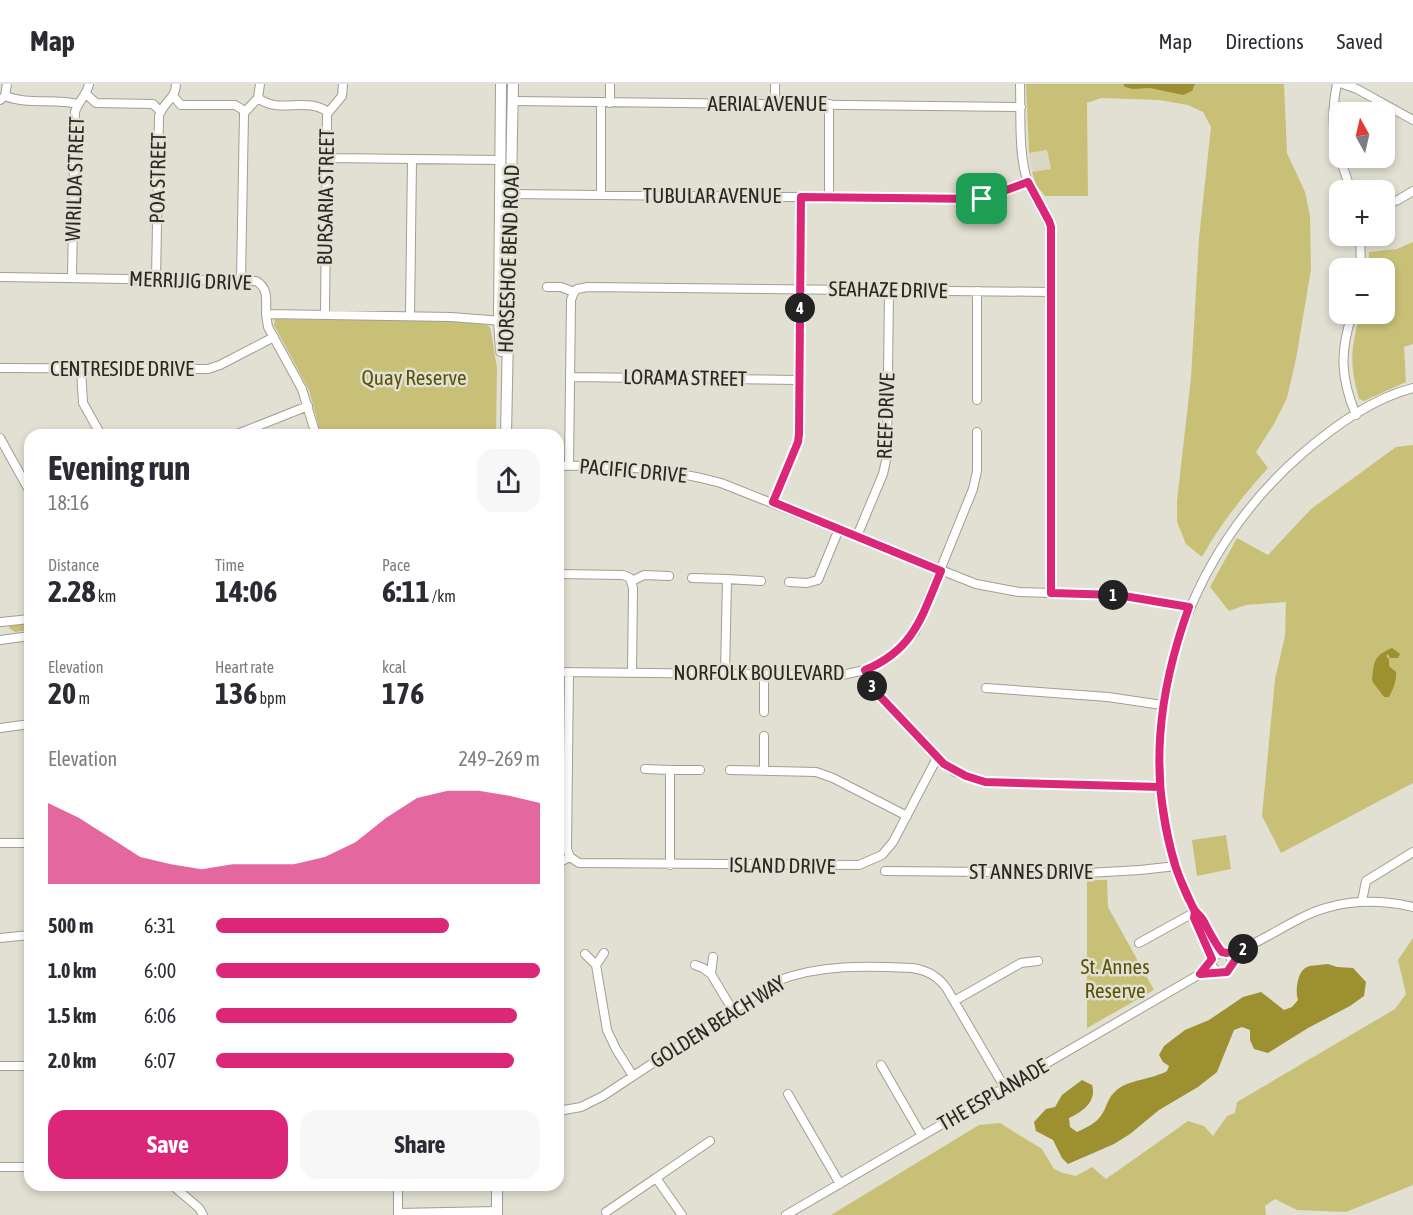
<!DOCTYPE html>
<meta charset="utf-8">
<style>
:root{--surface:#fff;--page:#f7f7f7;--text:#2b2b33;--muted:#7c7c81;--line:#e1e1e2;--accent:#db2777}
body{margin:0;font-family:"Asap Condensed",sans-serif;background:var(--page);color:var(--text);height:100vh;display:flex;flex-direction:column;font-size:22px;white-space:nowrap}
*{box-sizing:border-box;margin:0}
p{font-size:20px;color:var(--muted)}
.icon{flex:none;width:33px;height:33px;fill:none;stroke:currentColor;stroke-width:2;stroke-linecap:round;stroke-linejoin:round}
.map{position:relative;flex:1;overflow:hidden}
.drawer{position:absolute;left:24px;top:345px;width:540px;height:762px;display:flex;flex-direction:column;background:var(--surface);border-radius:18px;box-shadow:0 3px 9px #0003}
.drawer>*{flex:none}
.needle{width:39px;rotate:352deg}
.tools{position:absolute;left:1329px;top:18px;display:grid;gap:12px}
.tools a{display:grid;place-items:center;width:66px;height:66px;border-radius:12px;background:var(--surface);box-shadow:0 3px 9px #0003;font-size:30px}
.pin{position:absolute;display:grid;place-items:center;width:51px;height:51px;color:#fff;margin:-26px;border-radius:12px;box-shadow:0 3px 9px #0006}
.km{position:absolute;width:30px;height:30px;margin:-15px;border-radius:50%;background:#222;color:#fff;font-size:16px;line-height:30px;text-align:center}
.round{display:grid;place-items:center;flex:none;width:63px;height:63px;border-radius:18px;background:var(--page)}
.headline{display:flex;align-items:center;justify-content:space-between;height:102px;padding:0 24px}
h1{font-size:33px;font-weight:700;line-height:45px}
.stats{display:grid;grid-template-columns:repeat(3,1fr);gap:9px;height:102px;padding:6px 24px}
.stats div{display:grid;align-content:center}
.stats b{font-size:30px;font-weight:700}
.stats small{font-size:16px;font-weight:400}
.stats p{font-size:16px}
.chart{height:168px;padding:12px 24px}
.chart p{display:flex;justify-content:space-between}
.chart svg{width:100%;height:108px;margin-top:6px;fill:var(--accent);opacity:.7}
.cta{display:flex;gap:12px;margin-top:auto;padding:12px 24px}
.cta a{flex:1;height:69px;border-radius:18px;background:var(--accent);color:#fff;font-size:24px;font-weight:700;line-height:69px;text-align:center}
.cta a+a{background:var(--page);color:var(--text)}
ul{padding:0 24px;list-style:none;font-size:20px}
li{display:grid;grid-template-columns:96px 72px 1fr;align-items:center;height:45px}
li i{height:15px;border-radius:8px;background:var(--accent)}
header{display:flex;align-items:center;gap:36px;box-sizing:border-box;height:84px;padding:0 30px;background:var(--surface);border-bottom:2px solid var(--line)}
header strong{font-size:28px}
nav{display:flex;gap:33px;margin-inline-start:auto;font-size:21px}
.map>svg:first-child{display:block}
</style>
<header>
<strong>Map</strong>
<nav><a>Map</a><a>Directions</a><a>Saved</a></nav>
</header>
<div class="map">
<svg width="1413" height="1131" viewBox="0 0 1413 1131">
<rect width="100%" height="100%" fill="#e1e0d2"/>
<path fill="#dad8c2" d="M1048 66 1051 85 1032 88 1029 69Z"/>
<path fill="#c9c078" d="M1026 0H1284L1287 69 1305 108 1310 132 1311 185 1296 275 1287 314 1274 340 1256 368 1268 384C1243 412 1220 440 1202 473L1186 460 1177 438V417L1191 294 1199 154 1211 43 1203 28 1188 21 1159 16 1101 14 1087 19 1088 112H1045L1036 101 1032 88 1051 85 1047 66 1029 69Z
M1413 158V260L1404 263 1406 298 1364 317 1359 315C1349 278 1351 266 1360 230H1384V184H1368L1369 168 1397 165Z
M275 235 447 237 483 240 489 242 491 247 497 284 496 351H321L309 306 274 241Z
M1413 361V699L1281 769 1262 732 1275 595 1285 552 1286 518 1246 521 1229 527 1210 503 1237 454 1268 471 1311 425 1396 363Z
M30 537V546L15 548 9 544 10 540Z
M1226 751 1231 785 1197 792 1192 756Z
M1087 796H1107L1108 823 1154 906 1087 944Z
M1413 854V1101L1346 1128 1297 1126 1275 1115 1265 1122 1266 1131H831L979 1041 1000 1039 1042 1065 1054 1085 1063 1089 1076 1092 1092 1083 1106 1095 1188 1037 1204 1042 1213 1052 1227 1032 1235 1029 1237 1018 1395 925 1406 910 1398 876Z"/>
<path fill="#9c9030" d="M1123 0H1195L1192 7 1183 11 1150 4 1133 5 1125 3Z
M1392 564 1400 570 1398 574H1390L1388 570 1386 572 1389 575V582L1396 588C1397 596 1393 606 1389 613H1384L1372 597C1374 578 1373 572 1392 564Z
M1328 880 1337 883 1353 884 1366 898 1364 912 1350 922 1308 944 1268 969 1254 965 1250 956V946L1242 943 1234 946 1217 988 1198 1003 1159 1026 1130 1050 1114 1060 1068 1080 1062 1074 1053 1056 1036 1047 1034 1038 1046 1025 1055 1023 1062 1011 1082 996 1092 1001C1097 1018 1082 1028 1069 1034L1070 1043 1077 1048C1085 1044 1095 1040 1100 1033 1108 1023 1106 1014 1118 1005 1129 996 1153 995 1167 987L1169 982 1163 978 1159 971 1164 962 1185 946 1209 936 1243 913 1261 908 1284 926 1292 923 1298 916C1295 908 1297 887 1307 883 1312 881 1322 881 1328 880Z"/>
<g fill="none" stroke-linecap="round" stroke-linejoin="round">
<g stroke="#a09f91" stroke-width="10">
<path id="street" d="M610 0V19
M1020 0C1021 30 1018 71 1028 99 1035 117 1049 130 1051 150V509
M1337 0C1328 42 1337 68 1351 106
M1343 0 1357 5 1413 36
M86 10 96 19 153 20 160 27
M5 12C28 21 54 14 78 20
M174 13 181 21H235L245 27
M258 14C280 31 306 12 328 28
M0 16 5 12 7 0
M513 17 1021 23
M775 19V0
M829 20V113
M328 74 500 76
M507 110 982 115 1028 97
M601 111V19
M1384 121 1398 116 1413 107
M1360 152 1361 184
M0 193 256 197C269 204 266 217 266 230L451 233 503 237
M72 193 75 28C78 17 87 11 89 0
M156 195 159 32C163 18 176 15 176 0
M241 196 244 29 258 14 260 0
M547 203H561L574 208 577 205 588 203 1051 208
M977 207V316
M266 230 268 243 302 305 316 351
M1352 230C1340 268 1340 293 1356 331
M325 231 327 30 342 12 343 0
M410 232 412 75
M0 284 208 285 220 281 274 253
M81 285 83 319 101 351
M570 293 799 296
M235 351 308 322
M0 354 30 408
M558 382C614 381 667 384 721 399L976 500 1019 508 1118 511 1189 523
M569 382 571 216 574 208
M773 418 798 358 799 350 801 113
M857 452 883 390 887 372 889 206
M558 490 623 491 630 494 633 504 632 589
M692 494 727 495 725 590
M727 495 761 497
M632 497 644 491 669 492
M789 498 807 499 818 496 839 445
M1 538 30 535
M0 556 30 552
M865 586 876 608 937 674 955 688 985 698 1160 703
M558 588 842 591 865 586 881 578 896 568 915 548 973 405 977 387V348
M569 588 567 765 570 773
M986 604 1108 613 1162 621
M764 628V590
M0 644 30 640
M764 652V686
M645 685 670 686V781
M670 686H700
M730 686 816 688 833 694 907 732
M0 759H30
M558 779 570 773 579 779 859 781 882 771 893 758 937 674
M885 787 1087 789 1140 786 1176 782
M1362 817 1366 797 1413 768
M1195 828C1207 837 1212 856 1222 868
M0 854 30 851
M1139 859 1195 828
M604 869 596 881 607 946 616 965 633 992
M1227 869C1253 863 1275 847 1299 835 1335 816 1374 814 1413 823
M585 870 596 881
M713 873 711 890 732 925
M1212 875 1194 834 1195 828C1188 813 1180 797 1175 782 1129 632 1187 468 1304 368 1335 342 1373 314 1413 304
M695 881 703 884 711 890
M954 917 1021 879 1038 877
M881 981 922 1052
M0 982H30
M788 1010 840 1100
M558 1027 581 1023 603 1012 777 897C820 880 867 882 912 884 927 886 939 893 947 905L1005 1004
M0 1083H30
M656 1094 710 1057
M172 1101 199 1124 203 1131
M606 1128 656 1094 682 1131
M398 1129 497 1127
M398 1131V1101
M786 1131 1200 890C1209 882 1215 862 1229 871L1232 877V883C1223 893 1214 889 1211 878"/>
</g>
<g stroke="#a09f91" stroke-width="12">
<path id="secondary" d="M501 267 499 236 501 0
M506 351 513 0
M497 1131V1101"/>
</g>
<use href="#street" stroke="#fff" stroke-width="8"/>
<use href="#secondary" stroke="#fff" stroke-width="10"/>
</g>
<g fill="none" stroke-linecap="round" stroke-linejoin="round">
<g stroke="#fff" stroke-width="12">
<path id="route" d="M982 115 1028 98 1049 137 1051 143V509L1118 511 1189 523C1158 609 1148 692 1175 781 1180 797 1188 812 1195 828L1194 834 1212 875 1200 890 1227 888 1238 872 1248 863 1227 869 1222 868C1214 858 1209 847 1203 836 1200 831 1196 829 1194 825 1173 789 1165 744 1160 703L985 698 966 692 944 680 876 608 865 586C914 566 922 532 941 487L773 418 798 358 799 350 801 113 982 115"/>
</g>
<use href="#route" stroke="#db2777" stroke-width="8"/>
</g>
<g text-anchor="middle" stroke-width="5" stroke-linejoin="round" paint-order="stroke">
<g font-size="21" fill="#292923" stroke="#e1e0d2">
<text x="767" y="27">AERIAL AVENUE</text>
<text transform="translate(158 94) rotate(-89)" y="7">POA STREET</text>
<text transform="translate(75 95) rotate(-88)" y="7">WIRILDA STREET</text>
<text x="712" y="119">TUBULAR AVENUE</text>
<text transform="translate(326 113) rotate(-89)" y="7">BURSARIA STREET</text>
<text transform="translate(509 175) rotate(-88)" y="7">HORSESHOE BEND ROAD</text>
<text transform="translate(190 197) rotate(2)" y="7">MERRIJIG DRIVE</text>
<text transform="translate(888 206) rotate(1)" y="7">SEAHAZE DRIVE</text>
<text x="122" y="292">CENTRESIDE DRIVE</text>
<text transform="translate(685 294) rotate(1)" y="7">LORAMA STREET</text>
<text transform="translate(886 332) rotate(-88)" y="7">REEF DRIVE</text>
<text transform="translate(633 387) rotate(5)" y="7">PACIFIC DRIVE</text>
<text x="759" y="596">NORFOLK BOULEVARD</text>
<text transform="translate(782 782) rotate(1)" y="7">ISLAND DRIVE</text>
<text x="1031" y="795">ST ANNES DRIVE</text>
<text transform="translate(718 938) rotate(-32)" y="7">GOLDEN BEACH WAY</text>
<text transform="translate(993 1011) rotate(-30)" y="7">THE ESPLANADE</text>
</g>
<g font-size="21" fill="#5b5208" stroke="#e1e0d2">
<text x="414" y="301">Quay Reserve</text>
<text x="1115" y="890">St. Annes<tspan x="1115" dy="24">Reserve</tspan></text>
</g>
</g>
</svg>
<div class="tools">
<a><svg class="needle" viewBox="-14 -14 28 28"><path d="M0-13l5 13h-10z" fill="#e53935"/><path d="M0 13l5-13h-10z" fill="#7c7c81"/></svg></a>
<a>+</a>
<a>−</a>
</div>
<div class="pin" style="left:982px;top:115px;background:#1e9e55"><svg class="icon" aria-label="arrive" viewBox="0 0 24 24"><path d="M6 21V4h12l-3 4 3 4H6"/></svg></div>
<b class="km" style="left:1113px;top:511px">1</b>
<b class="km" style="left:1243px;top:865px">2</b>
<b class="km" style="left:872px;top:602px">3</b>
<b class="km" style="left:800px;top:224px">4</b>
<section class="drawer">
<div class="headline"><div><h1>Evening run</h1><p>18:16</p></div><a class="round"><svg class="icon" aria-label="share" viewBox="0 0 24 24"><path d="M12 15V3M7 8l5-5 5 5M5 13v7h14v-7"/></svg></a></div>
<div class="stats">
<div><p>Distance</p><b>2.28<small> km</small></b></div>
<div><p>Time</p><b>14:06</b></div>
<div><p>Pace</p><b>6:11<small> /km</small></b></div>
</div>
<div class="stats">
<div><p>Elevation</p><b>20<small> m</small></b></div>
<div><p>Heart rate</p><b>136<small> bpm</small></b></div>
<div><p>kcal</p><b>176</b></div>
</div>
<div class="chart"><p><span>Elevation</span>249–269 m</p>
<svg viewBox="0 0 160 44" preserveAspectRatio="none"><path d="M0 44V11L10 17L20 25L30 33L40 36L50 38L60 36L70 36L80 36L90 33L100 27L110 17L120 9L130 6L140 6L150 8L160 11V44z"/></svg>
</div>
<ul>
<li><b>500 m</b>6:31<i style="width:72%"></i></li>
<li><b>1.0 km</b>6:00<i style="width:100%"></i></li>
<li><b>1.5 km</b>6:06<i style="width:93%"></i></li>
<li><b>2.0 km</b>6:07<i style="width:92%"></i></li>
</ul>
<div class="cta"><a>Save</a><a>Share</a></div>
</section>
</div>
